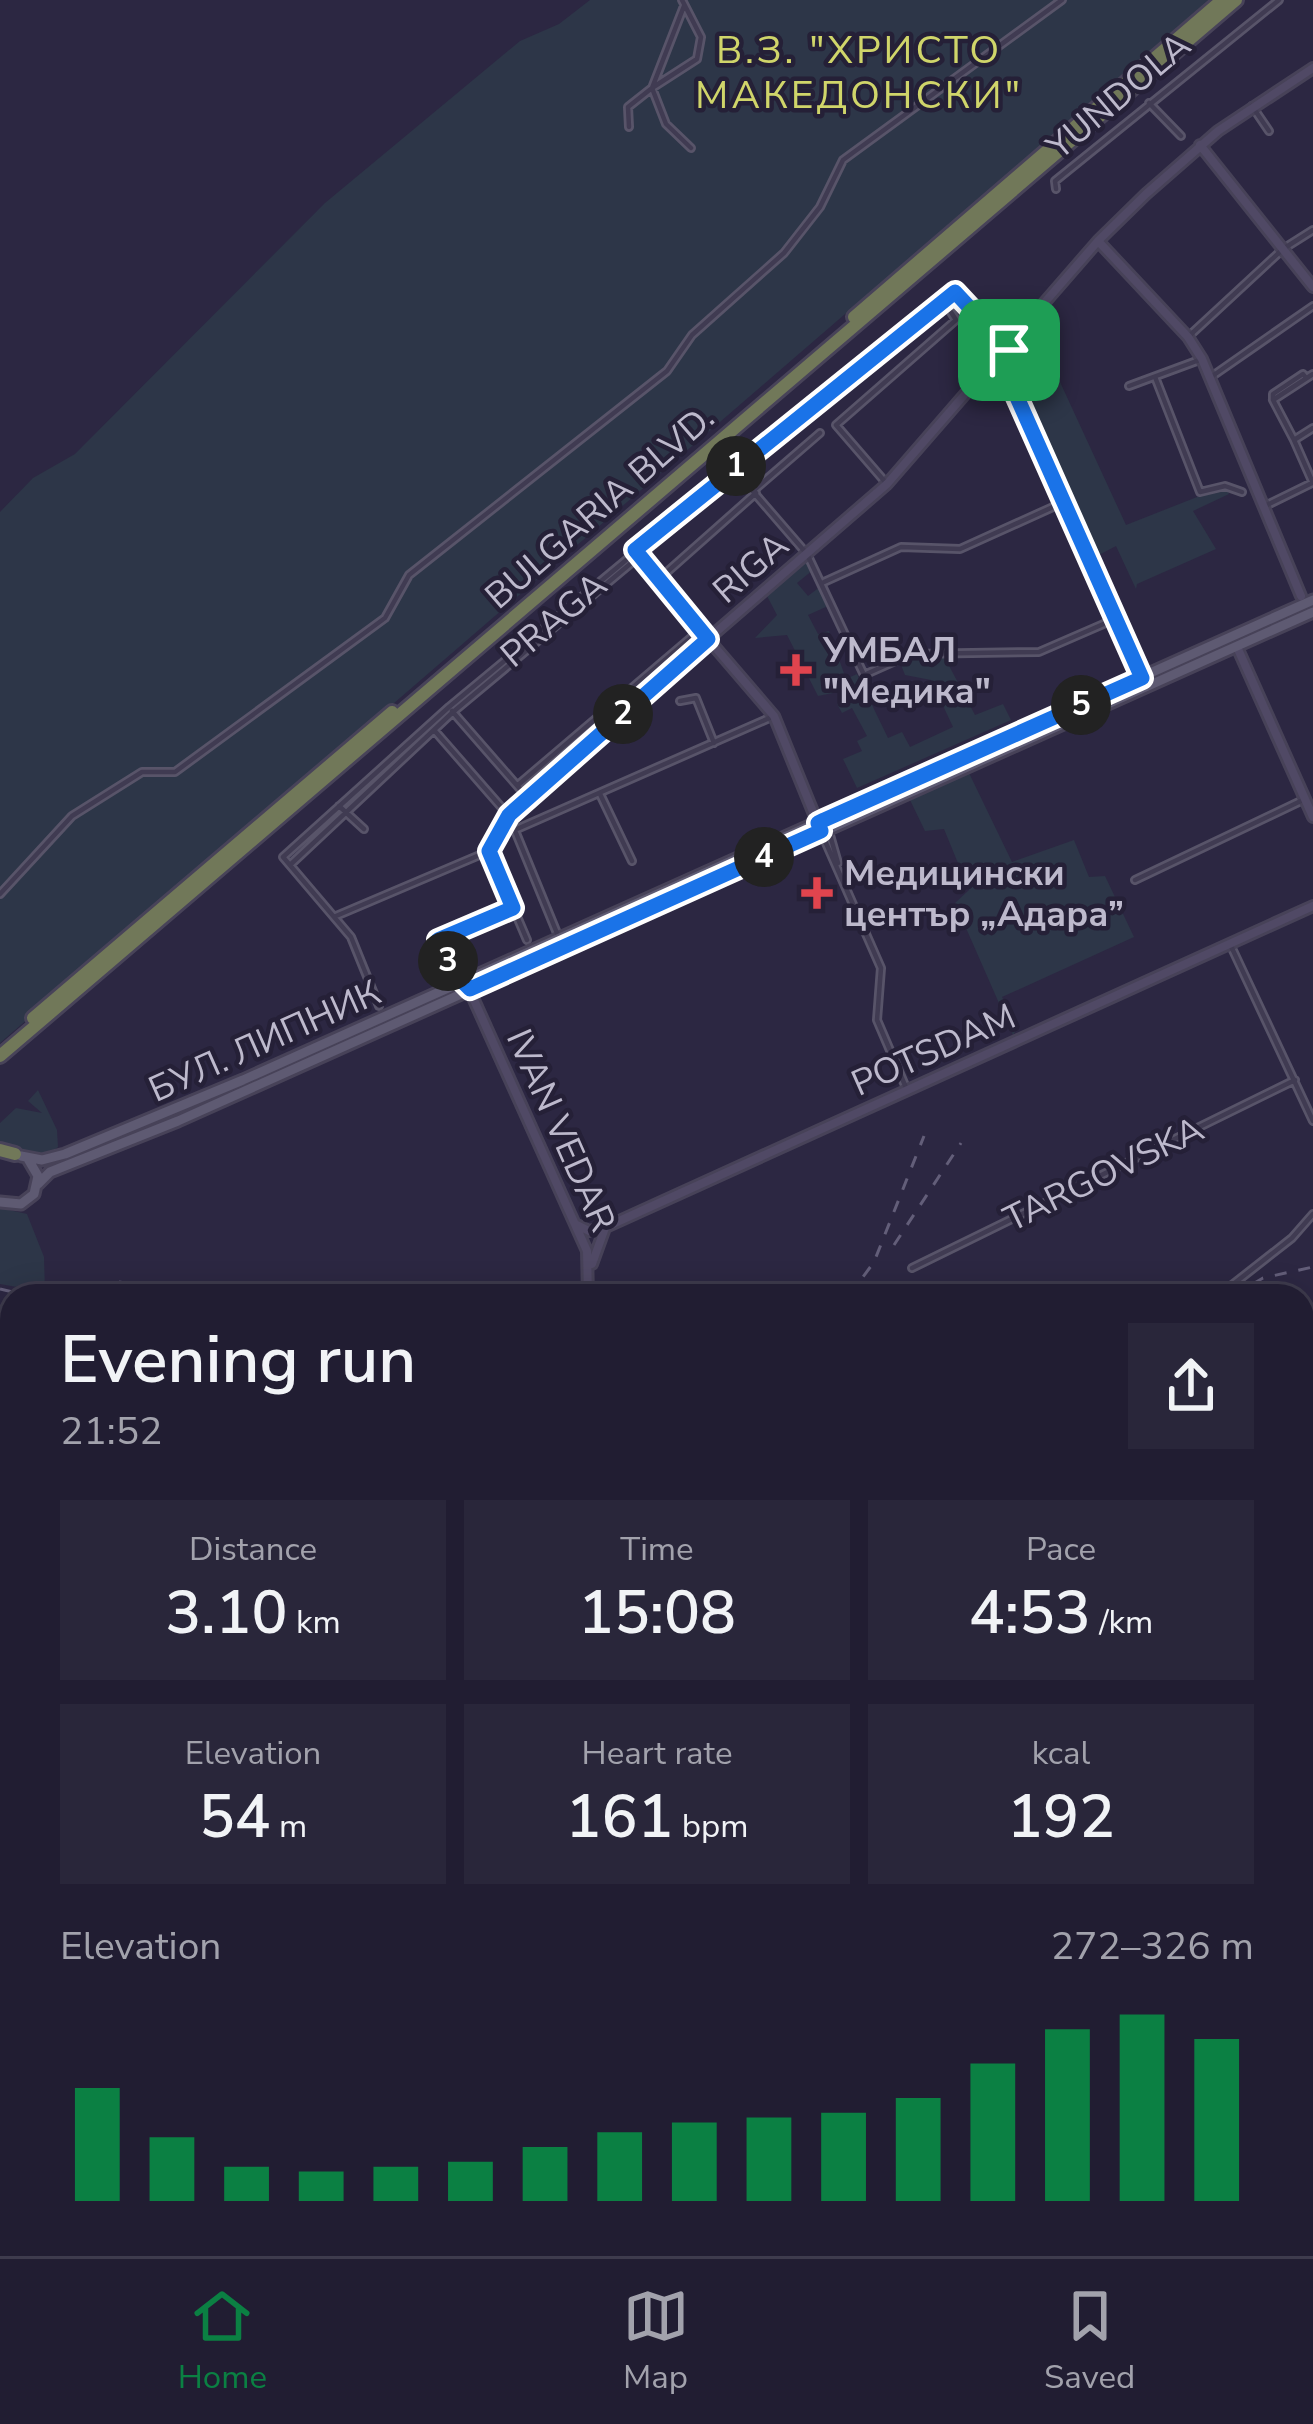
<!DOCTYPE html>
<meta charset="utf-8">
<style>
:root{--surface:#211d32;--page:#29263a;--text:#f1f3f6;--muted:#a2a2ac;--line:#3e3b4d;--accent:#0b8043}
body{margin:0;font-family:"Nunito Sans",sans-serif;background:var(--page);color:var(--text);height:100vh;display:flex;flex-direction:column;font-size:45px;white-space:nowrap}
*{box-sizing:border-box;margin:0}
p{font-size:39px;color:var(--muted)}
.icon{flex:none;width:66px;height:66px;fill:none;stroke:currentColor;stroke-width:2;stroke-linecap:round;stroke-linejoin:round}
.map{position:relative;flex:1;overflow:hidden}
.sheet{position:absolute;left:0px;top:1284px;width:1314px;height:972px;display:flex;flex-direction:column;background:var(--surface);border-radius:36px 36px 0 0;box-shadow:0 6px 30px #0003,0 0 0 3px var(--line)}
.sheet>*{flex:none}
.pin{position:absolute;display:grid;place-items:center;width:102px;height:102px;color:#fff;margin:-51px;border-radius:24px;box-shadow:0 6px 18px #0006}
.km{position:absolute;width:60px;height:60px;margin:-30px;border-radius:50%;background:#222;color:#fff;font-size:33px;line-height:60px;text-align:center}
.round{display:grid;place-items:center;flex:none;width:126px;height:126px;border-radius:0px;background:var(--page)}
.head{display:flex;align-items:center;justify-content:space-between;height:204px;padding:0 60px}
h1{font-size:66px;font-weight:600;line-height:90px}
.stats{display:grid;grid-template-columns:repeat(3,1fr);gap:18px;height:204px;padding:12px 60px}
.stats div{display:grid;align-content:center;border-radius:0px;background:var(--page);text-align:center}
.stats b{font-size:60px;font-weight:600}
.stats small{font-size:33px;font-weight:400}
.stats p{font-size:33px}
.chart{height:336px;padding:24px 60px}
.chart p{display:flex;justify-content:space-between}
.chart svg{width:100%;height:216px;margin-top:12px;stroke:var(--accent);stroke-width:6}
.menu{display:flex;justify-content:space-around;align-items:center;height:168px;border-top:3px solid var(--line);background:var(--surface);font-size:33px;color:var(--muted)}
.menu a{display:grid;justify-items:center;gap:6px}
.menu .current{color:var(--accent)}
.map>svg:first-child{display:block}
</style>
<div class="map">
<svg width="1313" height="2256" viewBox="0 0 1313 2256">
<rect width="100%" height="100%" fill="#2c2742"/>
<path fill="#2d3648" d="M590 0H1209L0 1043V512L33 478 75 454 325 203 520 41 559 24Z
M1019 341 1060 382 1126 525 1225 486 1229 494 1193 511 1216 549 1137 584 1136 589 1116 546 1095 557 1005 362Z
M807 561 813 570 797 583 808 596 821 586 828 606 808 615 818 634 829 631 846 679 857 674 888 738 902 732 910 747 953 727 931 680 905 675 899 660 945 658 975 715 1003 704 1011 720 857 788 843 759 862 751 857 741 867 736 852 708 842 713 837 704 847 699 843 691 818 696 787 635 755 638 777 615 767 596Z
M969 773 1012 862 1074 840 1089 877 1105 876 1134 937 1002 997 1018 1027 1013 1035 955 903 969 890 944 829 925 831 910 800Z
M38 1090 57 1130 58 1147C42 1160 17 1155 0 1145V1123L16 1108 42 1113 28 1101Z
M0 1208 27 1214 44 1257 45 1292 0 1284Z
M0 1389 12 1394V1662L0 1655Z"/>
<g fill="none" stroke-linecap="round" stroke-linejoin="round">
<path stroke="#413865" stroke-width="3" d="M849 2244 853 2256"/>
<g stroke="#585469" stroke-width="10">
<path id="street" d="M682 0 701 37 697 59 652 88 666 124 691 148
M1149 103 1181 136
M1252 106 1269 131
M629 127 628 107 652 88 684 6
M1056 189 1055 181 1279 0
M1188 337 1283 249 1313 230
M1155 377 1200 492 1225 486 1242 492
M1211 377 1313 306
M1129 386 1202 359
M1273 400V394L1303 374 1306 378
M1294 440 1273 400 1313 374
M737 473 807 554 864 675 911 654 1039 652 1115 619
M1313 483 1294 440 1313 428
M887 484 836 425 956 320 942 298
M753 491 820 433
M1263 507 1312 483
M658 580 756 493
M824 582 901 547 960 549 1064 502
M680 701 696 698 714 743
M452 711 527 797
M434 730 509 816 559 938
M518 785 700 630
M600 794 632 861
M339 806 364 829
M828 828 838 863
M517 829 774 716
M822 834 881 968 877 1020 907 1090
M489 851 527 940
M290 865 453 712 806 417
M1135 880 1305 799
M0 894 72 816 142 772H175L385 618 409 575 667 371 692 335 784 253 820 207 843 160 1062 0
M336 916 489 851 527 797 708 639 638 555
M1230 944 1313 1121
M465 980 454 973 438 941 513 908
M379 1006 351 937 283 857 449 707 942 298 955 292 1009 350
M912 1268 1295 1080
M1218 1296 1292 1238 1313 1214
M1302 1662 1313 1665
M1302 1709 1313 1712
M1302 1749 1313 1756
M298 2244 300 2256
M823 2244 833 2256
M855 2244 858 2256
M487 2256 499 2244"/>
</g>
<g stroke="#474258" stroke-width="14">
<path id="secondary" d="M1200 145 1313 287
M1098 241 1188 337 1202 359 1301 596
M1000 359 1147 686
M1237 647 1313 817
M818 824 774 716 708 639 887 484 1098 241 1146 194 1218 131 1313 68
M465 980 587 1251 588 1296
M575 1224 589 1231 606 1227 1313 906
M592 1264 605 1228"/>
</g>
<g stroke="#474258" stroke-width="15">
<path id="primary" d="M21 1156 42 1160 65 1154 243 1080 1313 600
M38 1184 50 1172 178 1121 1313 612
M0 1202 21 1204 34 1194 38 1176 28 1159
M1302 1900 1313 1889
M1302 1914 1313 1903
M926 2256 938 2244
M941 2256 952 2244"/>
</g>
<g stroke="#484359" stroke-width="18">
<path id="highway" d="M854 317 1222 0
M33 1018 392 712
M0 1056 1236 0
M0 1150 15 1154"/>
</g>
<use href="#street" stroke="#403b52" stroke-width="4.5"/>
<use href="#secondary" stroke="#504965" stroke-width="8"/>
<use href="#primary" stroke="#5e5a72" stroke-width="9"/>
<use href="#highway" stroke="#717859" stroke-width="12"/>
<path stroke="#635e79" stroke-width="3" stroke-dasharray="12 12" stroke-linecap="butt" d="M894 1245 961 1143
M119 1282 196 1295
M0 1289 29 1296
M849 1296 874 1262 924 1136
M1232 1296 1263 1278 1313 1267
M1302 1501 1313 1502
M0 1644 12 1645
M0 1698 12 1699
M0 1995 12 2004
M0 2069 12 2121
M33 2244 35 2256"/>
</g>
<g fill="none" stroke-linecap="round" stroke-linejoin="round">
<g stroke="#fff" stroke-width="24">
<path id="route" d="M955 292 1009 350 1000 359 1142 678 824 820 818 823 821 831 470 989 454 973 438 940 513 908 489 851 509 815 708 639 635 550Z"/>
</g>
<use href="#route" stroke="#1a73e8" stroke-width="15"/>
</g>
<g fill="#e0444e" stroke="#252037" stroke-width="4.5">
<path d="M790 652h12v12h12v12h-12v12h-12v-12h-12v-12h12z"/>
<path d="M811 875h12v12h12v12h-12v12h-12v-12h-12v-12h12z"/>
</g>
<g text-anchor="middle" stroke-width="9" stroke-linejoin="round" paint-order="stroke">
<g font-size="36" fill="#bdb9cc" stroke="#252037">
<text transform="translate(1118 95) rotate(-40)" y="13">YUNDOLA</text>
<text transform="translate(599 506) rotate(-41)" y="13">BULGARIA BLVD.</text>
<text transform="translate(750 567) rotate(-41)" y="13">RIGA</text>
<text transform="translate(553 619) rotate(-40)" y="13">PRAGA</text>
<text transform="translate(264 1040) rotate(-24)" y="13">БУЛ. ЛИПНИК</text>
<text transform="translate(933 1049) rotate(-24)" y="13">POTSDAM</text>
<text transform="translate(562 1130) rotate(66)" y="13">IVAN VEDAR</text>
<text transform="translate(1103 1173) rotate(-26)" y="13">TARGOVSKA</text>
</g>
<g font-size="36" font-weight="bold" fill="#bdb9cc" stroke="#252037" text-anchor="start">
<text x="823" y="662">УМБАЛ<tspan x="823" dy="41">"Медика"</tspan></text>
<text x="844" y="885">Медицински<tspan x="844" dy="41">център „Адара”</tspan></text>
</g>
<g font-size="39" letter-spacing="3" fill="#d0d56a" stroke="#252037">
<text x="859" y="63">В.З. "ХРИСТО<tspan x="859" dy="45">МАКЕДОНСКИ"</tspan></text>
</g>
</g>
</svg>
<div class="pin" style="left:1009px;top:350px;background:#1e9e55"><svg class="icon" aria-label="arrive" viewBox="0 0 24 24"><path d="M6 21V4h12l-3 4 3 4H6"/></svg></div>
<b class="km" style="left:736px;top:466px">1</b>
<b class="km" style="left:623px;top:714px">2</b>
<b class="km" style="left:448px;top:961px">3</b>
<b class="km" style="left:764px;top:857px">4</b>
<b class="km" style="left:1081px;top:705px">5</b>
<section class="sheet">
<div class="head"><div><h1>Evening run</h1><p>21:52</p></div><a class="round"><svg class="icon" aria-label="share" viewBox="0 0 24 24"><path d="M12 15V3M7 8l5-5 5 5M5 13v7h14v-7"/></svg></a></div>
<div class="stats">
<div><p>Distance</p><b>3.10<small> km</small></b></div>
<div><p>Time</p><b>15:08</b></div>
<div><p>Pace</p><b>4:53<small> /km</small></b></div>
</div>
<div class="stats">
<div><p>Elevation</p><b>54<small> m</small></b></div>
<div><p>Heart rate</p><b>161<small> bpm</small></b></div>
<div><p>kcal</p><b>192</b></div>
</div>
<div class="chart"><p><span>Elevation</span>272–326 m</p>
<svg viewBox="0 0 160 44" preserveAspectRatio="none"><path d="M5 44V21M15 44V31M25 44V37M35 44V38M45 44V37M55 44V36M65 44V33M75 44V30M85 44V28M95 44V27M105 44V26M115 44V23M125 44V16M135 44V9M145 44V6M155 44V11"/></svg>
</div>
</section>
</div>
<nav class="menu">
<a class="current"><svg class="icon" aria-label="home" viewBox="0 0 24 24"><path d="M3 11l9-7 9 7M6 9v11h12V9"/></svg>Home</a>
<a><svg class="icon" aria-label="map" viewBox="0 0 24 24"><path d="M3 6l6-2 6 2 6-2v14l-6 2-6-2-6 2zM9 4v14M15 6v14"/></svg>Map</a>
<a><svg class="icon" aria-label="saved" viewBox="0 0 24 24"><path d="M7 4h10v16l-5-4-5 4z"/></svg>Saved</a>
</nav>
